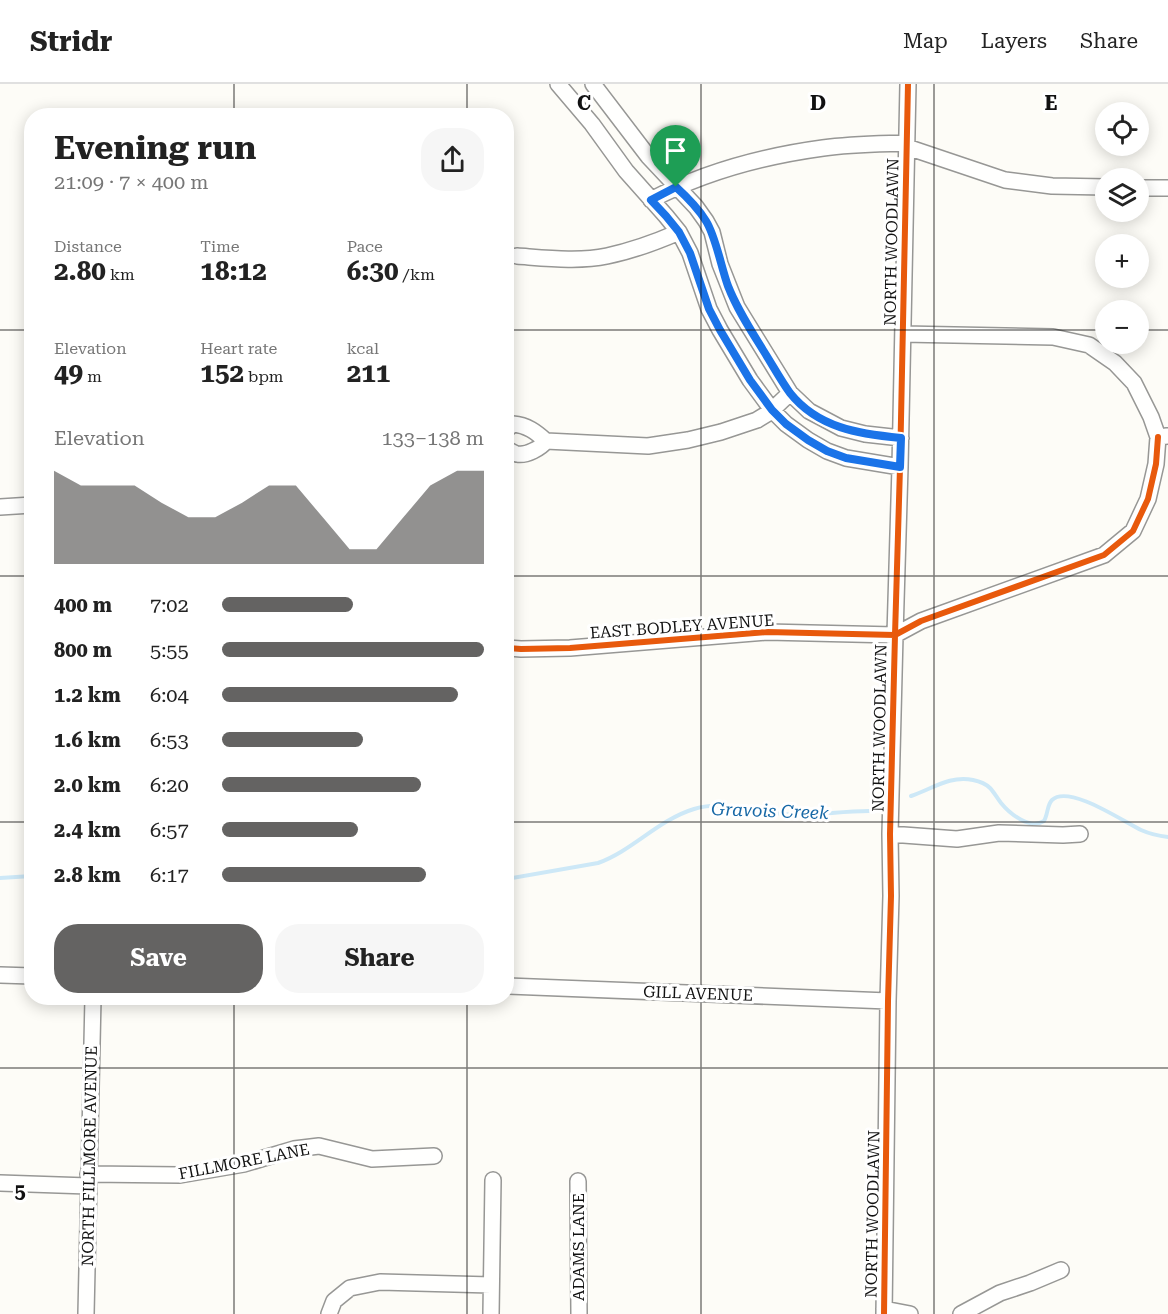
<!DOCTYPE html>
<meta charset="utf-8">
<style>
:root{--surface:#fff;--page:#f6f6f6;--text:#222;--muted:#767676;--line:#e0e0e0;--accent:#646362}
body{margin:0;font-family:"Roboto Serif",serif;background:var(--page);color:var(--text);height:100vh;display:flex;flex-direction:column;font-size:22px;white-space:nowrap}
*{box-sizing:border-box;margin:0}
p{font-size:20px;color:var(--muted)}
.icon{flex:none;width:33px;height:33px;fill:none;stroke:currentColor;stroke-width:2;stroke-linecap:round;stroke-linejoin:round}
.map{position:relative;flex:1;overflow:hidden}
.details{position:absolute;left:24px;top:24px;width:490px;height:897px;display:flex;flex-direction:column;background:var(--surface);border-radius:24px;box-shadow:0 3px 15px #0003}
.details>*{flex:none}
.controls{position:absolute;left:1095px;top:18px;display:grid;gap:12px}
.controls a{display:grid;place-items:center;width:54px;height:54px;border-radius:50%;background:var(--surface);box-shadow:0 3px 15px #0003;font-size:30px}
.pin{position:absolute;display:grid;place-items:center;width:51px;height:51px;color:#fff;margin:-62px -26px;border-radius:50% 50% 50% 0;rotate:-45deg;box-shadow:0 0 6px #0007}
.pin .icon{rotate:45deg}
.round{display:grid;place-items:center;flex:none;width:63px;height:63px;border-radius:24px;background:var(--page)}
.headline{display:flex;align-items:center;justify-content:space-between;height:102px;padding:0 30px}
h1{font-size:33px;font-weight:700;line-height:45px}
.figures{display:grid;grid-template-columns:repeat(3,1fr);gap:9px;height:102px;padding:6px 30px}
.figures div{display:grid;align-content:center}
.figures b{font-size:26px;font-weight:700}
.figures small{font-size:16px;font-weight:400}
.figures p{font-size:16px}
.chart{height:168px;padding:12px 30px}
.chart p{display:flex;justify-content:space-between}
.chart svg{width:100%;height:108px;margin-top:6px;fill:var(--accent);opacity:.7}
.action{display:flex;gap:12px;margin-top:auto;padding:12px 30px}
.action a{flex:1;height:69px;border-radius:24px;background:var(--accent);color:#fff;font-size:24px;font-weight:700;line-height:69px;text-align:center}
.action a+a{background:var(--page);color:var(--text)}
ul{padding:0 30px;list-style:none;font-size:20px}
li{display:grid;grid-template-columns:96px 72px 1fr;align-items:center;height:45px}
li i{height:15px;border-radius:8px;background:var(--accent)}
header{display:flex;align-items:center;gap:36px;box-sizing:border-box;height:84px;padding:0 30px;background:var(--surface);border-bottom:2px solid var(--line)}
header strong{font-size:28px}
nav{display:flex;gap:33px;margin-inline-start:auto;font-size:21px}
.map>svg:first-child{display:block}
</style>
<header>
<strong>Stridr</strong>
<nav><a>Map</a><a>Layers</a><a>Share</a></nav>
</header>
<div class="map">
<svg width="1168" height="1230" viewBox="0 0 1168 1230">
<rect width="100%" height="100%" fill="#fdfcf7"/>
<g fill="none" stroke-linecap="round" stroke-linejoin="round">
<path stroke="#cde8f7" stroke-width="4" d="M911 712C932 705 950 691 973 696 978 697 986 700 990 704 994 708 997 714 1001 719 1010 730 1030 746 1044 737 1048 730 1047 721 1052 716 1069 700 1124 738 1141 746 1150 750 1159 752 1168 753
M0 794 32 792
M507 795 598 779C632 767 658 736 694 725 728 715 762 730 795 731 807 732 820 730 832 729 844 728 857 727 869 727"/>
<g stroke="#979795" stroke-width="18">
<path id="minor" d="M558 0 592 40 626 87 666 132 679 148 690 169 709 225 720 246 750 296 772 326 786 340 808 356 827 367 846 374 900 383
M593 0 648 72 696 123 706 137 712 148 720 180 737 223 790 309 809 327 841 344 865 350 901 354
M907 63 1005 96 1052 102 1106 103
M1138 104H1168
M651 116C704 88 764 72 823 64 851 60 879 60 907 59
M517 172C545 174 579 178 607 172 631 167 656 158 679 148
M903 250 1053 253 1089 261 1115 279 1134 299 1151 333 1158 353 1167 352
M507 345 513 340C527 341 536 348 546 357L648 362 688 356 721 348 757 336 770 328 790 309
M507 365C509 366 515 370 517 370 526 372 541 364 546 357
M0 423 32 421
M507 564 521 565 570 564 767 548 895 551 921 537 1104 471 1133 447 1148 415 1156 380 1158 353
M890 750 957 755 999 749 1063 751 1080 750
M0 891 32 892
M507 902 888 917
M88 1090 180 1091 244 1080 294 1065 319 1062 372 1075 434 1072
M578 1097 579 1230
M0 1099 88 1102
M884 1225 910 1230
M86 1230 93 914
M329 1230 334 1217 350 1204 380 1198 491 1201
M491 1230 493 1096
M884 1230 888 917 891 812 890 750 895 551 900 383 908 0
M961 1230 1000 1209 1030 1199 1061 1186"/>
</g>
<use href="#minor" stroke="#fffffe" stroke-width="15"/>
<g stroke="#fff" stroke-width="10">
<path id="cycleway" d="M507 564 521 565 570 564 767 548 895 551 921 537 1104 471 1133 447 1148 415 1156 380 1158 353
M884 1230 888 917 891 812 890 750 895 551 900 383 908 0"/>
</g>
<use href="#cycleway" stroke="#e8590c" stroke-width="6"/>
</g>
<g fill="none" stroke-linecap="round" stroke-linejoin="round">
<g stroke="#fff" stroke-width="12">
<path id="route" d="M676 103C687 113 698 124 706 137 716 153 721 183 728 202 737 225 750 245 763 266 772 280 780 295 790 309 818 344 859 350 901 354L900 383 846 374 827 367 808 356 786 340 772 326 750 296 720 246 709 225 690 169 679 148 666 132 651 116Z"/>
</g>
<use href="#route" stroke="#1a73e8" stroke-width="8"/>
</g>
<path fill="none" stroke="#111" stroke-width="1.5" stroke-opacity="0.55" d="M234 0V32M467 0V32M701 0V1230M934 0V1230M0 246H32M507 246H1106M1138 246H1168M0 492H32M507 492H1168M0 738H32M507 738H1168M234 914V1230M467 914V1230M0 984H1168"/>
<g text-anchor="middle" stroke-width="6" stroke-linejoin="round" paint-order="stroke">
<g font-size="16" fill="#111" stroke="#fff">
<text transform="translate(891 158) rotate(-89)" y="6">NORTH WOODLAWN</text>
<text transform="translate(682 542) rotate(-4)" y="6">EAST BODLEY AVENUE</text>
<text transform="translate(879 644) rotate(-89)" y="6">NORTH WOODLAWN</text>
<text transform="translate(698 909) rotate(2)" y="6">GILL AVENUE</text>
<text transform="translate(89 1072) rotate(-89)" y="6">NORTH FILLMORE AVENUE</text>
<text transform="translate(244 1077) rotate(-11)" y="6">FILLMORE LANE</text>
<text transform="translate(872 1130) rotate(-89)" y="6">NORTH WOODLAWN</text>
<text transform="translate(578 1163) rotate(-90)" y="6">ADAMS LANE</text>
</g>
<g font-size="18" font-style="italic" fill="#1768a6" stroke="#fff">
<text transform="translate(770 727) rotate(2)" y="6">Gravois Creek</text>
</g>
</g>
<g font-size="20" text-anchor="middle" font-weight="bold" fill="#111" stroke="#fff" stroke-width="6" stroke-linejoin="round" paint-order="stroke">
<text x="584" y="26">C</text>
<text x="818" y="26">D</text>
<text x="1051" y="26">E</text>
<text x="20" y="1114">5</text>
</g>
</svg>
<div class="controls">
<a><svg class="icon" aria-label="locate" viewBox="0 0 24 24"><circle cx="12" cy="12" r="6"/><path d="M12 2v4M12 18v4M2 12h4M18 12h4"/></svg></a>
<a><svg class="icon" aria-label="layers" viewBox="0 0 24 24"><path d="M12 4l9 5-9 5-9-5zM3 14l9 5 9-5"/></svg></a>
<a>+</a>
<a>−</a>
</div>
<div class="pin" style="left:676px;top:103px;background:#1e9e55"><svg class="icon" aria-label="arrive" viewBox="0 0 24 24"><path d="M6 21V4h12l-3 4 3 4H6"/></svg></div>
<section class="details">
<div class="headline"><div><h1>Evening run</h1><p>21:09 · 7 × 400 m</p></div><a class="round"><svg class="icon" aria-label="share" viewBox="0 0 24 24"><path d="M12 15V3M7 8l5-5 5 5M5 13v7h14v-7"/></svg></a></div>
<div class="figures">
<div><p>Distance</p><b>2.80<small> km</small></b></div>
<div><p>Time</p><b>18:12</b></div>
<div><p>Pace</p><b>6:30<small> /km</small></b></div>
</div>
<div class="figures">
<div><p>Elevation</p><b>49<small> m</small></b></div>
<div><p>Heart rate</p><b>152<small> bpm</small></b></div>
<div><p>kcal</p><b>211</b></div>
</div>
<div class="chart"><p><span>Elevation</span>133–138 m</p>
<svg viewBox="0 0 160 44" preserveAspectRatio="none"><path d="M0 44V6L10 12L20 12L30 12L40 19L50 25L60 25L70 19L80 12L90 12L100 25L110 38L120 38L130 25L140 12L150 6L160 6V44z"/></svg>
</div>
<ul>
<li><b>400 m</b>7:02<i style="width:50%"></i></li>
<li><b>800 m</b>5:55<i style="width:100%"></i></li>
<li><b>1.2 km</b>6:04<i style="width:90%"></i></li>
<li><b>1.6 km</b>6:53<i style="width:54%"></i></li>
<li><b>2.0 km</b>6:20<i style="width:76%"></i></li>
<li><b>2.4 km</b>6:57<i style="width:52%"></i></li>
<li><b>2.8 km</b>6:17<i style="width:78%"></i></li>
</ul>
<div class="action"><a>Save</a><a>Share</a></div>
</section>
</div>
